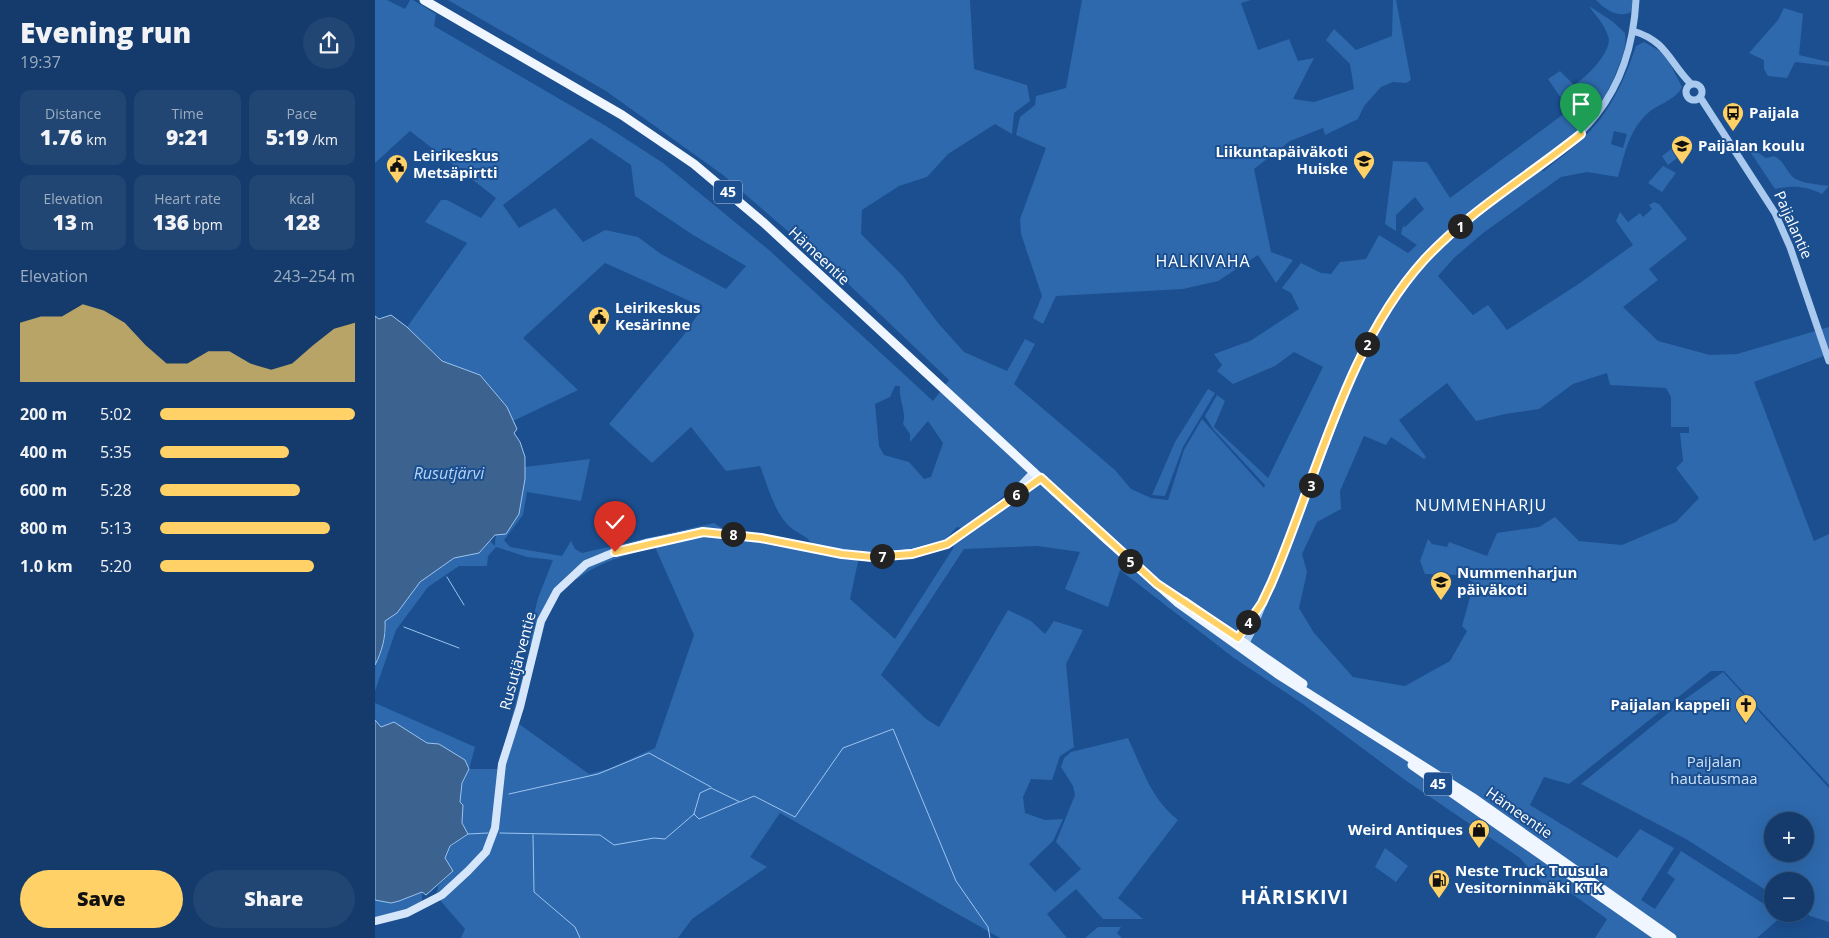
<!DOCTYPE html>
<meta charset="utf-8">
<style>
:root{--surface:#143b6b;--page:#214673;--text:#f1f3f6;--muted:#9dadc1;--line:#33557e;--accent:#ffd166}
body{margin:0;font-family:"Open Sans",sans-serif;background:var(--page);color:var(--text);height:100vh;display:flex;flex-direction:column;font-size:19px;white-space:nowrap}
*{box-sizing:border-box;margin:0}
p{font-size:16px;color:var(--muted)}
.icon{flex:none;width:28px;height:28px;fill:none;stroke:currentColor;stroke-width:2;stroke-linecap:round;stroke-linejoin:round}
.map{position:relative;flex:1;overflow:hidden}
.sheet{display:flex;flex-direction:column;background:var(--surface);width:375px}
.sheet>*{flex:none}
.buttons{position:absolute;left:1389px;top:812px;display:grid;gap:10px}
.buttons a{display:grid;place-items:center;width:50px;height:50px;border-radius:50%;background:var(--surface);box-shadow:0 5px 20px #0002,0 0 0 1px var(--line);font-size:25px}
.pin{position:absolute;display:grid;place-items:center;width:42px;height:42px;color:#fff;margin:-51px -21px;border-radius:50% 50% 50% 0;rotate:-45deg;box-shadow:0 0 5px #0007}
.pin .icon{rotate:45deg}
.km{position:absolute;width:25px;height:25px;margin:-12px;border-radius:50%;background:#222;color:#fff;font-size:14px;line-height:25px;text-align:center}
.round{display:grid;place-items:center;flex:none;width:52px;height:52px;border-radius:26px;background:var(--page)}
.overview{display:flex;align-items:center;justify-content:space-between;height:85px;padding:0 20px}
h1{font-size:28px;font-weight:800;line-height:38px}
.metrics{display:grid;grid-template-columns:repeat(3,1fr);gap:8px;height:85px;padding:5px 20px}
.metrics div{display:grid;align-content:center;border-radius:10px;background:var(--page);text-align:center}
.metrics b{font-size:21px;font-weight:800}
.metrics small{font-size:14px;font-weight:400}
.metrics p{font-size:14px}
.chart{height:140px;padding:10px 20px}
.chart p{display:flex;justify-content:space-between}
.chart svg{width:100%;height:90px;margin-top:5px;fill:var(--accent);opacity:.7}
.action{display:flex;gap:10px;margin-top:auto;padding:10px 20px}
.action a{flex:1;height:58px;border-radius:30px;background:var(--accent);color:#111;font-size:20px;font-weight:800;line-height:58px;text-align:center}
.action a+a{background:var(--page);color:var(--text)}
ul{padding:0 20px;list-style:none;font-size:16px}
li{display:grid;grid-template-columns:80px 60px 1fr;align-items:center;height:38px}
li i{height:12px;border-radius:6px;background:var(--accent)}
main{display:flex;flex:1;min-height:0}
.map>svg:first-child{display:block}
</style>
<main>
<section class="sheet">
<div class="overview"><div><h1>Evening run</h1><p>19:37</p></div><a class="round"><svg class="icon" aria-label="share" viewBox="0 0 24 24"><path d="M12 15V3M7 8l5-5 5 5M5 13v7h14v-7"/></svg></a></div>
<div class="metrics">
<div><p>Distance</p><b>1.76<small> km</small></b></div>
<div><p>Time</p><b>9:21</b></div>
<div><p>Pace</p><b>5:19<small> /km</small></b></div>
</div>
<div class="metrics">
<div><p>Elevation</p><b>13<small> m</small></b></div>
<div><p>Heart rate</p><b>136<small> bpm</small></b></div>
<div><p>kcal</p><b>128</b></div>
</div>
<div class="chart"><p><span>Elevation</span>243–254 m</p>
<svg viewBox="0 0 160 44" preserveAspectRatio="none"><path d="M0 44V15L10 12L20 12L30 6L40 9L50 15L60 26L70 35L80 35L90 29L100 29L110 35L120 38L130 35L140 26L150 18L160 15V44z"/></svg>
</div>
<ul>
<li><b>200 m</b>5:02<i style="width:100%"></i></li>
<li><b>400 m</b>5:35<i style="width:66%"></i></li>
<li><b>600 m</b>5:28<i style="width:72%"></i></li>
<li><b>800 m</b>5:13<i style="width:87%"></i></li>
<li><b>1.0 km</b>5:20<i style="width:79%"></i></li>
</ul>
<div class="action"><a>Save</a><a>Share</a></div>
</section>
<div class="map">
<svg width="1454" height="938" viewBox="0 0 1454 938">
<rect width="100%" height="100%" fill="#1b4f8f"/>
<path fill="#2e69ad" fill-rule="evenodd" d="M0 0H12L30 9 35 0H38L61 14 59 26 231 126 288 163 394 250 558 401 574 380 465 276 348 175 231 91 73 0H595L599 69 652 85 655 101 639 113 637 134 620 124 573 154 552 177 524 186 487 210 486 234 527 275 563 323 589 352 632 371 650 339 660 344 639 384 740 470 756 489 776 498 793 500 809 450 827 419 889 488 890 485 838 429 830 416 842 395 850 401 839 427 893 478 948 367 919 352 900 366 858 384 842 371 847 365 839 354 875 341 924 309 916 293 907 288 926 263 946 273 956 274 965 262 991 259 1004 235 1033 253 1042 245 1026 234 1028 226 1030 227 1049 209 1040 197 1021 215V231L1010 224 1018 161 1052 162 1075 198 1194 110 1173 79 1185 71 1199 85C1211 78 1239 50 1233 36 1230 25 1220 15 1214 6L1237 21 1250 33C1252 46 1247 58 1242 70 1225 116 1192 143 1153 169L1169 171C1183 159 1198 149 1210 136 1235 112 1250 79 1261 46L1269 42 1290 54 1307 87C1301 100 1283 104 1273 113 1254 130 1250 153 1243 177L1212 172 1186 177 1108 233 1079 258 1063 276 1098 315 1113 305 1132 330 1202 285 1258 245 1241 221 1245 212 1253 222 1265 213 1268 217 1277 209 1274 205 1279 202 1284 204 1312 239 1274 269 1283 280 1248 307 1283 341 1335 355 1362 354 1454 327V354L1379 382 1439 541 1454 534V785L1349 671H1336L1194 784 1169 777 1155 805 1242 858 1265 829 1299 848 1266 900 1280 909 1300 879 1292 873 1306 851 1397 909 1398 914 1408 915 1382 938H1220L1232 919 1183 884 1178 883 1171 888 1145 858 1030 780 928 704 859 658 745 570 733 607 690 589 705 552 662 546 589 549 506 675 551 719 564 727 633 610 656 621 670 634 679 621 708 630 691 664 699 747 685 756 677 780 656 779 648 797 650 813 670 820 688 819 678 841 654 864 680 892 706 869 681 842 700 795 698 786 686 767 689 758 696 752 753 738C767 768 776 799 803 820L743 898 768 919H728L701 889 672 914 692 938H625L405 813 375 857 392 867 317 919 303 938H86L90 929 64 899 34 916 0 918V900L16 903 24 901 47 892V903L62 893 63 886 78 871 70 858 75 847 93 834 87 823 88 805 85 802 87 783 94 769 64 744 52 743 19 722 6 727 0 720V703L100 747 94 769H123L156 645 152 643 163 598 178 560 152 557 121 547 113 556 112 566H84L53 587 21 630 0 691V665L5 655 11 632 10 621 22 613 45 582 79 558 104 553 115 541 120 546C119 517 149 496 150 467L215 459 206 501 152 492 148 515 129 540 135 547 187 556 196 541 200 549 207 553 339 523 350 530 380 533 438 545C431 534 419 533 411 523 398 508 392 484 385 466L351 471 316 427 277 463 234 424 308 336 328 307 230 263 148 338 203 390 138 421 132 407 105 375 67 361 32 327 92 243 50 222 66 200H72L106 218 121 198 35 131 0 163ZM1239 131 1252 134 1248 148 1236 144ZM216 138 256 165 260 196 318 235 371 266 351 289 286 254 263 237 230 230 208 242 180 208 144 228 128 205ZM1232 373 1235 385 1291 388 1296 397V427H1314V433H1305L1308 461 1301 468 1324 498 1301 522 1247 545 1204 541 1180 517 1164 527 1122 533 1112 556 1074 542 1072 547 1057 544 1053 539 1045 561 1050 574 1087 575 1099 583 1087 626 1092 631 1075 661 1030 686 978 677 939 633 924 608 932 572 927 554 942 522 966 509 965 491 989 436 1011 445 1016 437 1049 459 1051 457 1024 420 1072 383 1101 421 1130 414 1164 409 1198 384ZM520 386H525C523 399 532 411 528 424L535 434V442L553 421 568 443 556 477 549 479 534 462 509 455 504 446 500 404 515 397ZM647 479 658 489 575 545 579 547 520 639 475 599 484 557 553 551 571 539 582 527 588 528 622 502ZM280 547 319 635 280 748 233 769 214 774 144 724 172 616 187 589 200 578 202 579C226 561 252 555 280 547Z
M707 0H876L866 3 883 50 914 39 923 61 939 58 918 99 939 102 979 89 975 64 951 40 959 29 981 50 1017 36 1018 0H1021L1036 80 1031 83 1018 82 1006 87 989 106 983 119 950 135 948 128 915 141 879 169 896 252 918 260 901 283 883 255 843 281 808 289 681 296 668 324 658 318 667 296 646 234 645 219 671 148 641 135 645 117 660 105 661 96 691 88Z
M1221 0H1258L1256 12C1243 19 1230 9 1221 0Z
M1409 8 1428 14 1424 55 1454 62V66L1420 62 1412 78 1393 76 1389 69V60L1374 53 1403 20Z
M1303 144 1310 152 1293 165 1287 156Z
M1370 144 1391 158 1399 156C1408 161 1409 166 1415 174 1422 184 1443 184 1454 186L1447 194C1431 186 1418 185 1400 189Z
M1288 166 1301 173 1287 192 1273 183Z
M833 389 840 393 808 447 790 496 777 495 800 442Z
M1348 672 1454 788V922L1435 916 1430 911V881H1398L1397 894 1311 839 1206 784 1309 700ZM1430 821V854H1398V821Z
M1010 848 1033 866 1021 882 1000 867Z
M723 927H746L742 933 747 938H710Z"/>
<path fill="#3c6290" stroke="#9cc4f0" d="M16 315 32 327 67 361 105 375 132 407 142 429 139 433 145 442 150 457V479L144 514 131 534 120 535 104 553 79 558 45 582 22 613 10 621C11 637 7 651 0 665V316L4 319Z
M0 720 6 727 19 722 52 743 64 744 90 760 94 769 87 783 85 802 88 805 87 823 93 834 75 846 70 858 78 871 51 895 47 892 24 901 16 903 0 900Z"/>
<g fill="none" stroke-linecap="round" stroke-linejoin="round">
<path stroke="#9cc4f0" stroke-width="1" d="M72 577 89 605
M29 627 84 648
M134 794 223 774 274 753 336 787
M319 814 324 819 364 802
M125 833 225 835 239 845 279 838 290 839 319 814 325 793 336 788 365 802 379 796 420 817 468 748 518 729 581 881 613 927 615 938
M93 834 113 833
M158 835 159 892 200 927 205 938"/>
<path stroke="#a9c9ee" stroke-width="7" d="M1258 31C1292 41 1294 62 1316 84
M1311 92a8 8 0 1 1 16 0a8 8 0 1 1-16 0Z
M1325 97 1400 213 1415 247 1454 361
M887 603 863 638V646L871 643 877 631C896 584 916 537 934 489 966 405 993 316 1058 250 1145 162 1253 148 1261 0"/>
<path stroke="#d6e6fa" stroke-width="8" d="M639 493 659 472
M0 921 32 913 67 895 93 871 111 852 120 828 127 764 145 707 166 621 182 591 211 564 240 552 271 543 327 532 387 538 467 554 497 557 537 553 572 544 666 478"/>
<path stroke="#f0f6ff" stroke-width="9" d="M49 0 247 115 319 164 389 223 732 540 802 602 904 675 1097 797 1297 938
M809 601 928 684
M1037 765 1285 938"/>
</g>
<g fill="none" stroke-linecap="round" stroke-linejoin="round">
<g stroke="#fff" stroke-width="10">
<path id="route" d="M240 552 328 532 386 538 467 554 497 557 537 554 572 544 666 478 782 584 863 638 887 603 896 584C942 478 971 346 1049 260 1094 211 1154 176 1206 134"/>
</g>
<use href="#route" stroke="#ffd166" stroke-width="6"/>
</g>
<defs>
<g id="bus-pin" transform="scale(1.125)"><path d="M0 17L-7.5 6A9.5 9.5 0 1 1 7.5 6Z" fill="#ffd166" stroke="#1b4f8f"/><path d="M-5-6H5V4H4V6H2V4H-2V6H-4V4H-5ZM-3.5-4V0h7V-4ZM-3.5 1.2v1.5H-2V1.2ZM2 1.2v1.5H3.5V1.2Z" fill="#111"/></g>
<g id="school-pin" transform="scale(1.125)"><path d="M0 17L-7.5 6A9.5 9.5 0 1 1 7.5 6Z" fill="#ffd166" stroke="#1b4f8f"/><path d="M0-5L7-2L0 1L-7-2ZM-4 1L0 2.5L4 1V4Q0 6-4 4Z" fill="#111"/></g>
<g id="civic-pin" transform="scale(1.125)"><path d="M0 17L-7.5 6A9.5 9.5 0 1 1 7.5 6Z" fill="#ffd166" stroke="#1b4f8f"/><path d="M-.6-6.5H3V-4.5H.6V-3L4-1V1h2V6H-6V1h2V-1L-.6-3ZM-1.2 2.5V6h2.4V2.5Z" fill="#111"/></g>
<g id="church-pin" transform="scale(1.125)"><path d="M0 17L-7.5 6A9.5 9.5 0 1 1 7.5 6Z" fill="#ffd166" stroke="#1b4f8f"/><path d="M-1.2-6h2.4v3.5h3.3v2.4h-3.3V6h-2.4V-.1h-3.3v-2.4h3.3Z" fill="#111"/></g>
<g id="shop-pin" transform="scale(1.125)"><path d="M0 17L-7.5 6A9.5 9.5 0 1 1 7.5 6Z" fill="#ffd166" stroke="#1b4f8f"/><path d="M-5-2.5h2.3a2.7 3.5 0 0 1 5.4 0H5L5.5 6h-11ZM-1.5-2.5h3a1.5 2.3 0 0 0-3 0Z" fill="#111"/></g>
<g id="fuel-pin" transform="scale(1.125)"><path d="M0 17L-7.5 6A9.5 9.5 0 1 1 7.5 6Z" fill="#ffd166" stroke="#1b4f8f"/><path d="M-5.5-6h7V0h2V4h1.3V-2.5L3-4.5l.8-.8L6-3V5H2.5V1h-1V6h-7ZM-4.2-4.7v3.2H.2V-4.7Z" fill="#111"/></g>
</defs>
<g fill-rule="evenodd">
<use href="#bus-pin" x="1358" y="113"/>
<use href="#school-pin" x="1307" y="146"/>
<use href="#school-pin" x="989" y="161"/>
<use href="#civic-pin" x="22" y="165"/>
<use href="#civic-pin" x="224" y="317"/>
<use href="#school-pin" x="1066" y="582"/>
<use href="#church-pin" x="1371" y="705"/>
<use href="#shop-pin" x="1104" y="830"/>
<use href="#fuel-pin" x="1064" y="880"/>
</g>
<g text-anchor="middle" stroke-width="4" stroke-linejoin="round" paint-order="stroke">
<g fill="#1b4f8f" stroke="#bbcadd" stroke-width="1">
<rect x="339" y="180.5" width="28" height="23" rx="4"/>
<rect x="1049" y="772.5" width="28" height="23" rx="4"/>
</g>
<g font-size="14" font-weight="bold" fill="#fff">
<text x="353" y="197">45</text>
<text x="1063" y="789">45</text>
</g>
<g font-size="15" font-weight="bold" fill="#fff" stroke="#1b4f8f" text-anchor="start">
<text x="1374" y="118">Paijala</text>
<text x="1323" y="151">Paijalan koulu</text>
<text x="973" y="157" text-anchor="end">Liikuntapäiväkoti<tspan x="973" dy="17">Huiske</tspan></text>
<text x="38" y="161">Leirikeskus<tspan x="38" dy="17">Metsäpirtti</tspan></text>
<text x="240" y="313">Leirikeskus<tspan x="240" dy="17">Kesärinne</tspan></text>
<text x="1082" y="578">Nummenharjun<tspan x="1082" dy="17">päiväkoti</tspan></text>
<text x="1355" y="710" text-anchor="end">Paijalan kappeli</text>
<text x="1088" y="835" text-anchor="end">Weird Antiques</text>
<text x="1080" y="876">Neste Truck Tuusula<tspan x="1080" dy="17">Vesitorninmäki KTK</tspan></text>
</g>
<g font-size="15" fill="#fff" stroke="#1b4f8f">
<text transform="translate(1418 225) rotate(66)" y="5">Paijalantie</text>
<text transform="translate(444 256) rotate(43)" y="5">Hämeentie</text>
<text transform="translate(143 661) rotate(-75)" y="5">Rusutjärventie</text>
<text transform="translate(1144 813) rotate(35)" y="5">Hämeentie</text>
</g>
<g font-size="15" fill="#cfe3fa" stroke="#1b4f8f">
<text x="1339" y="767">Paijalan<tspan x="1339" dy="17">hautausmaa</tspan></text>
</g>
<g font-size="16" letter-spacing="1" fill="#fff" stroke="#1b4f8f">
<text x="828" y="267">HALKIVAHA</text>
<text x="1106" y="511">NUMMENHARJU</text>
</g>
<g font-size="16" font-style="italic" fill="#b5d3f5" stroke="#1b4f8f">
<text x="74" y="479">Rusutjärvi</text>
</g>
<g font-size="20" font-weight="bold" letter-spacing="1" fill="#fff" stroke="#1b4f8f">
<text x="920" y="904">HÄRISKIVI</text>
</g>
</g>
</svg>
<div class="buttons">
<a>+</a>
<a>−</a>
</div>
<div class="pin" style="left:1206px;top:134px;background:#1e9e55"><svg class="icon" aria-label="arrive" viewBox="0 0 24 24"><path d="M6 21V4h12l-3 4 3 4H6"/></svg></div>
<div class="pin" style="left:240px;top:552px;background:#d93025"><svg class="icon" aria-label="check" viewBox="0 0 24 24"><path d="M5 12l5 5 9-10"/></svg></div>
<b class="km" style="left:1085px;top:226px">1</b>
<b class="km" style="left:992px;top:344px">2</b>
<b class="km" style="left:936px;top:485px">3</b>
<b class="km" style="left:873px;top:622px">4</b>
<b class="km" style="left:755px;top:561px">5</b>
<b class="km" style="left:641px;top:494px">6</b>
<b class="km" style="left:507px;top:556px">7</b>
<b class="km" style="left:358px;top:534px">8</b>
</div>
</main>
